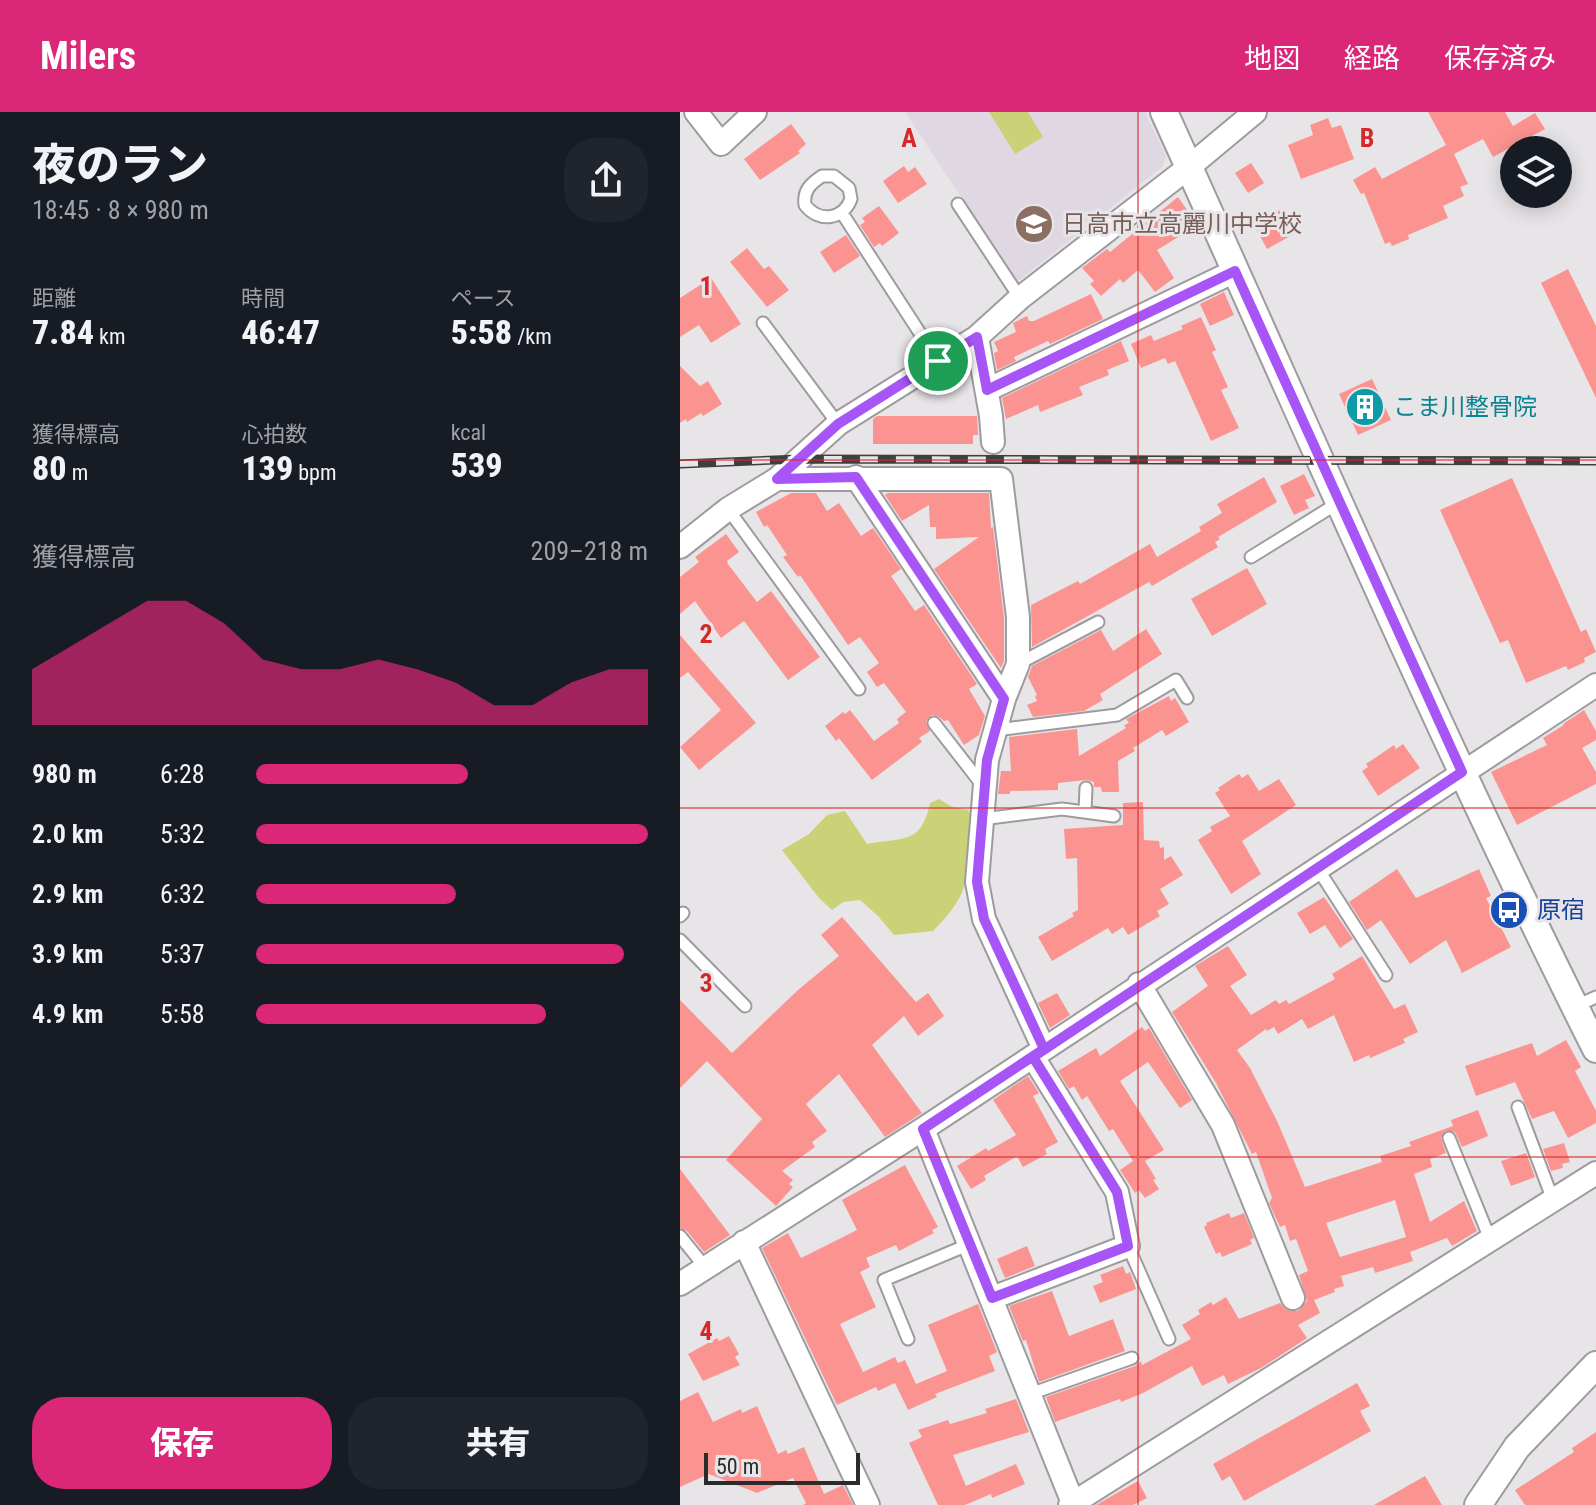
<!DOCTYPE html>
<html lang="ja">
<meta charset="utf-8">
<style>
:root{--surface:#171b24;--page:#20242c;--text:#f1f3f6;--muted:#9ea1a6;--accent:#db2777}
body{margin:0;font-family:"Roboto Condensed","Noto Sans JP",sans-serif;background:var(--page);color:var(--text);height:100vh;display:flex;flex-direction:column;font-size:30px;white-space:nowrap}
*{box-sizing:border-box;margin:0}
p{font-size:26px;color:var(--muted)}
.icon{flex:none;width:44px;height:44px;fill:none;stroke:currentColor;stroke-width:2;stroke-linecap:round;stroke-linejoin:round}
.map{position:relative;flex:1;overflow:hidden}
.panel{display:flex;flex-direction:column;background:var(--surface);width:680px}
.panel>*{flex:none}
.tools{position:absolute;left:820px;top:24px;display:grid;gap:16px}
.tools a{display:grid;place-items:center;width:72px;height:72px;border-radius:50%;background:var(--surface);box-shadow:0 4px 20px #0003;font-size:40px}
.scale{position:absolute;left:24px;bottom:20px;width:156px;box-sizing:border-box;padding-left:8px;border:4px solid #2c2b2c;border-top:0;font-size:22px;line-height:28px;white-space:nowrap;color:#2c2b2c;-webkit-text-stroke:6px #e8e5e8;paint-order:stroke}
.pin{position:absolute;display:grid;place-items:center;width:68px;height:68px;color:#fff;margin:-34px;border:4px solid #fff;border-radius:50%;box-shadow:0 2px 8px #0007}
.round{display:grid;place-items:center;flex:none;width:84px;height:84px;border-radius:32px;background:var(--page)}
.overview{display:flex;align-items:center;justify-content:space-between;height:136px;padding:0 32px}
h1{font-size:44px;font-weight:800;line-height:60px}
.metrics{display:grid;grid-template-columns:repeat(3,1fr);gap:12px;height:136px;padding:8px 32px}
.metrics div{display:grid;align-content:center}
.metrics b{font-size:34px;font-weight:800}
.metrics small{font-size:22px;font-weight:400}
.metrics p{font-size:22px}
.chart{height:224px;padding:16px 32px}
.chart p{display:flex;justify-content:space-between}
.chart svg{width:100%;height:144px;margin-top:8px;fill:var(--accent);opacity:.7}
.cta{display:flex;gap:16px;margin-top:auto;padding:16px 32px}
.cta a{flex:1;height:92px;border-radius:32px;background:var(--accent);color:#fff;font-size:32px;font-weight:800;line-height:92px;text-align:center}
.cta a+a{background:var(--page);color:var(--text)}
ul{padding:0 32px;list-style:none;font-size:26px}
li{display:grid;grid-template-columns:128px 96px 1fr;align-items:center;height:60px}
li i{height:20px;border-radius:10px;background:var(--accent)}
header{display:flex;align-items:center;gap:48px;box-sizing:border-box;height:112px;padding:0 40px;background:var(--accent);color:#fff}
header strong{font-size:38px}
nav{display:flex;gap:44px;margin-inline-start:auto;font-size:28px}
main{display:flex;flex:1;min-height:0}
.map>svg:first-child{display:block}
</style>
<header>
<strong>Milers</strong>
<nav><a>地図</a><a>経路</a><a>保存済み</a></nav>
</header>
<main>
<section class="panel">
<div class="overview"><div><h1>夜のラン</h1><p>18:45 · 8 × 980 m</p></div><a class="round"><svg class="icon" aria-label="share" viewBox="0 0 24 24"><path d="M12 15V3M7 8l5-5 5 5M5 13v7h14v-7"/></svg></a></div>
<div class="metrics">
<div><p>距離</p><b>7.84<small> km</small></b></div>
<div><p>時間</p><b>46:47</b></div>
<div><p>ペース</p><b>5:58<small> /km</small></b></div>
</div>
<div class="metrics">
<div><p>獲得標高</p><b>80<small> m</small></b></div>
<div><p>心拍数</p><b>139<small> bpm</small></b></div>
<div><p>kcal</p><b>539</b></div>
</div>
<div class="chart"><p><span>獲得標高</span>209–218 m</p>
<svg viewBox="0 0 160 44" preserveAspectRatio="none"><path d="M0 44V27L10 20L20 13L30 6L40 6L50 13L60 24L70 27L80 27L90 24L100 27L110 31L120 38L130 38L140 31L150 27L160 27V44z"/></svg>
</div>
<ul>
<li><b>980 m</b>6:28<i style="width:54%"></i></li>
<li><b>2.0 km</b>5:32<i style="width:100%"></i></li>
<li><b>2.9 km</b>6:32<i style="width:51%"></i></li>
<li><b>3.9 km</b>5:37<i style="width:94%"></i></li>
<li><b>4.9 km</b>5:58<i style="width:74%"></i></li>
</ul>
<div class="cta"><a>保存</a><a>共有</a></div>
</section>
<div class="map">
<svg width="916" height="1393" viewBox="0 0 916 1393">
<rect width="100%" height="100%" fill="#e8e5e8"/>
<path fill="#dfd8e2" d="M225 0H465L486 44 482 55 337 170Z"/>
<path fill="#cad176" d="M309 0H348L363 25 335 42Z
M259 687 272 695 288 698C300 720 290 755 283 778 278 792 264 808 253 819L214 823 198 804 180 788 163 790 152 798 139 786 102 738 129 722 147 703 165 699 187 732C224 725 241 733 250 691Z"/>
<path fill="#fb9490" fill-rule="evenodd" d="M748 0H825L833 14 855 1 865 17 813 45 803 27 774 42 788 72 780 75 784 84 763 94 768 106 728 123 729 127 712 134 710 130 705 132 684 81 681 82 673 68 695 55 702 67 766 33Z
M648 6 652 16 661 13 674 47 621 67 608 33 633 23 630 13Z
M111 12 126 32 118 39 120 41 80 68 64 47Z
M571 51 584 71 568 81 555 61Z
M224 54 228 60 235 55 247 72 218 91 203 69Z
M498 85 512 105 508 108 513 116 477 138 494 166 475 180 458 158 443 171 440 167 421 184 410 172 414 169 402 156 427 137 430 140Z
M199 94 219 121 202 134 200 131 194 135 180 113 185 110 182 106Z
M602 97 616 121 587 137 574 113Z
M166 123 180 144 154 161 140 140Z
M67 136 84 157 89 154 109 178 87 195 50 150Z
M888 157 916 214V286L861 171Z
M31 166 61 212 31 231 19 213 0 225V186Z
M544 180 554 203 530 214 520 192Z
M411 182 423 207 370 232 368 229 334 245 336 249 317 258 314 241 318 239 314 230 336 220 333 211 347 204 349 209H354Z
M521 205 536 238 532 240 548 275 541 278 559 316 531 329 495 249 488 252 485 246 461 256 451 232 471 223 474 229 503 217 501 214Z
M441 229 449 249 427 258 429 263 399 275 403 283 360 300 358 293 326 307 322 286Z
M0 254 20 274 28 269 42 292 23 304 21 301 7 310 6 307 0 311Z
M692 267 711 308 678 323 659 282Z
M197 304H297L298 323H293V332H193V307Z
M624 362 635 384 625 388 629 396 614 403 600 374Z
M584 365 597 390 538 425 540 427 535 430 538 435 472 474 469 470 352 535 351 493 398 469 400 472 470 432 477 445 521 419 519 415 542 401 537 392Z
M832 366 901 520 906 517 916 540 904 546 905 550 888 558 886 554 846 571 828 528 820 531 760 398Z
M111 381H136L147 399 159 391 181 424 193 416 221 457 211 464 235 499 244 493 297 572 289 577 305 604 299 623 284 633 268 608 264 609 258 604 252 603 246 609 250 619 239 626 242 630 192 668 159 626 156 629 145 614 163 600 165 602 170 598 194 629 219 611 217 607 226 600 204 571 197 575 187 560 199 551 180 525 168 533 120 463 118 465 103 445 107 443 87 413 84 415 76 400Z
M208 381H309L311 416 313 415 324 506V549L321 556 254 457 299 425 256 427V415H250L249 393 222 409 205 383Z
M46 422 59 440 47 449 48 452 77 490 91 479 140 545 108 568 64 509 41 526 15 489 0 502V465L19 450 15 445Z
M567 456 587 492 532 524 511 487Z
M466 517 482 542 420 582 423 588 404 599 353 605 347 593 357 589 355 584 357 583 348 565 352 554 421 518 433 539Z
M0 523 76 611 19 658 0 635 41 598 8 560 0 566Z
M489 584 491 589 495 586 509 610 486 624 482 618 453 636 455 639 438 649 439 680H422L421 675H414V670L406 668 378 671V678L330 679V682H318L321 659H331L329 625 397 617 399 644 446 616 444 613 449 611 446 607Z
M904 598 916 619V628L902 636 916 660V672L837 713 811 660 867 633 863 626 884 613 883 612Z
M723 632 740 656 698 684 682 659 688 655 686 652 714 633 716 637Z
M559 662 562 666 568 662 579 679 599 667 616 693 562 729 581 762 551 782 518 728 532 719 530 715 550 704 535 681 540 678 538 676Z
M463 690 464 728 479 729 480 736 484 735V748L491 744 503 763 480 777 489 792 477 799 480 804 448 823 443 815 432 822 428 816 372 849 358 825 394 804 392 801 398 798 397 746 386 747 384 717 443 713V691Z
M717 757 736 786 799 757 811 784 806 786 831 835 782 861 766 828 730 852 701 808 687 818 669 790Z
M644 785 673 827 660 836 645 813 630 822 617 801Z
M162 805 236 890 248 881 264 904 238 924 224 904 192 933 242 1001 205 1025 159 962 126 992 147 1019 132 1030 135 1035 102 1059 113 1068 109 1072 113 1075 96 1094 46 1048 82 1007 27 949 0 976V888L52 941 118 878 159 844 141 823Z
M548 834 567 863 550 874 571 903 596 888 599 892 606 888 609 892 655 867 652 862 682 844 714 897 725 892 738 920 723 927 725 931 690 946 689 943 674 950 654 903 628 917 622 907 598 922 594 915 587 919 586 917 557 938 570 956 598 1011 625 1075 702 1050 700 1044 731 1034 729 1030 773 1014 771 1008 798 998 808 1024 782 1035 775 1020 765 1019 761 1026 766 1041 750 1047 752 1055 734 1062 750 1110 784 1089 797 1119 772 1134 767 1126 730 1140 733 1149 695 1161 693 1155 661 1164 664 1174 654 1177 655 1180 634 1188 640 1201 618 1213 627 1226 581 1256 548 1272 544 1263 522 1274 512 1254 463 1281 441 1290 440 1287 375 1310 366 1285 455 1254 461 1249 462 1253 511 1227 502 1213 520 1202 518 1198 531 1190 533 1193 546 1185 559 1207 600 1191 605 1197 618 1199 627 1189 619 1163 628 1159 616 1127 610 1129 605 1113 600 1115 589 1091 592 1086 576 1040 572 1042 536 971 492 900 528 874 515 854ZM715 1088 726 1125 660 1145 646 1111Z
M377 881 390 903 370 916 358 891Z
M462 915 465 919 469 916 512 988 500 996 468 950 440 969 484 1038 465 1049 476 1067 473 1068 479 1077 465 1086 459 1078 455 1081 440 1058 453 1049 433 1017 429 1019 407 984 402 988 394 974 389 977 378 959 416 936 420 944Z
M886 928 901 955 895 959 916 999V1011L888 1026 874 999 852 1007 835 970 796 984 785 954 852 931 857 944Z
M348 964 359 981 353 984 378 1030 365 1037 367 1042 343 1055 337 1044 304 1064 306 1068 291 1077 277 1054 306 1036 308 1039 336 1023 313 988Z
M884 1031 890 1050 882 1052 883 1056 871 1059 863 1037Z
M846 1041 855 1065 831 1074 821 1049Z
M225 1053 258 1115 252 1118 254 1121 219 1139 216 1133 186 1146 190 1155 180 1160 196 1195 160 1212 183 1260 215 1245 218 1251 225 1248 236 1272 267 1259 248 1213 298 1192 317 1240 309 1244 315 1259 255 1282 257 1285 228 1298 215 1271 198 1279 196 1275 157 1293 82 1136 108 1121 121 1146 177 1118 162 1088Z
M0 1057 50 1123 24 1140 7 1119 0 1116Z
M549 1101 551 1106 564 1101 574 1126 570 1128 572 1132 542 1145 540 1140 536 1142 524 1115 527 1113 526 1111Z
M347 1134 355 1154 325 1166 317 1147Z
M443 1154 446 1162 450 1160 456 1177 420 1191 413 1174 423 1170 420 1163Z
M372 1179 389 1224 433 1207 445 1239 359 1270 346 1228 343 1229 329 1194Z
M49 1224 59 1242 55 1245 60 1253 23 1269 8 1242 37 1226 39 1229Z
M677 1271 690 1294 680 1299 691 1319 564 1389 550 1364 542 1369 533 1352Z
M18 1280 33 1310 61 1297 62 1301 77 1294 98 1342 106 1338 108 1342 124 1335 144 1382 163 1373 173 1393H123L126 1391 113 1366 77 1381 29 1362 0 1375V1289Z
M336 1287 349 1320 273 1343 286 1374 336 1352 345 1372 312 1386 311 1382 285 1393H258L229 1331 242 1325 238 1318 268 1308 270 1312 307 1301 305 1297Z
M916 1320V1393H845L835 1378 894 1340 892 1336Z
M745 1364 762 1393H694Z
M458 1369 467 1386 453 1393H416Z"/>
<g fill="none" stroke-linecap="round" stroke-linejoin="round">
<g stroke="#9e9b9f" stroke-width="15">
<path id="service" d="M142 64H154L169 76 171 87C163 108 139 111 125 93 123 79 130 72 142 64Z
M278 92 340 186
M162 101 258 249
M83 211 158 312
M48 397 179 577
M571 445 658 391
M338 552 418 510
M254 611 303 674
M316 618 437 603 496 568 507 586
M405 699 406 676
M302 707 382 697 434 704
M638 757 706 863
M0 804 3 801
M0 828 65 894
M896 894 916 885
M838 995 873 1088
M769 1026 810 1127
M0 1124 25 1155
M448 1134 489 1227
M228 1227 204 1168 290 1132
M350 1282 452 1246"/>
</g>
<g stroke="#9e9b9f" stroke-width="26">
<path id="minor" d="M16 0 41 32 75 0
M297 225 311 304 313 330
M307 278 555 159
M176 365 324 587
M97 367H321L338 505V552L324 587 307 648 297 770 304 807 364 937
M0 435 48 397 97 367 158 312 297 225 340 186 509 55 575 0
M459 872 543 1013 613 1186
M243 1017 393 1391
M64 1130 188 1393
M0 1172 243 1017 916 573
M312 1186 448 1134 437 1080 353 945
M390 1393 916 1061"/>
</g>
<g stroke="#9e9b9f" stroke-width="30">
<path id="tertiary" d="M484 0C626 313 761 629 916 937
M798 1393 837 1335 916 1253"/>
</g>
<use href="#service" stroke="#fff" stroke-width="11"/>
<use href="#minor" stroke="#fff" stroke-width="22"/>
<use href="#tertiary" stroke="#fff" stroke-width="26"/>
<g stroke="#403f40" stroke-width="9">
<path id="rail" d="M0 352 119 347 916 349"/>
</g>
<use href="#rail" stroke="#e8e5e8" stroke-width="6" stroke-dasharray="18" stroke-linecap="butt"/>
</g>
<g fill="none" stroke-linecap="round" stroke-linejoin="round">
<g stroke="#fff" stroke-width="16">
<path id="route" d="M258 249 158 312 97 367 176 365 324 587 307 648 297 770 304 807 364 937 243 1017 312 1186 448 1134 437 1080 353 945 782 660 555 159 307 278 297 225 258 249"/>
</g>
<use href="#route" stroke="#a855f7" stroke-width="10"/>
</g>
<path fill="none" stroke="#d62828" stroke-width="2" stroke-opacity="0.55" d="M458 0V1393M0 348H916M0 696H916M0 1045H916"/>
<defs>
<g id="school-disc" transform="scale(2)"><circle r="9.5" fill="#8d6e63" stroke="#e8e5e8"/><path d="M0-5L7-2L0 1L-7-2ZM-4 1L0 2.5L4 1V4Q0 6-4 4Z" fill="#fff"/></g>
<g id="building-disc" transform="scale(2)"><circle r="9.5" fill="#0f9aa8" stroke="#e8e5e8"/><path d="M-4-6H4V6H1V3H-1V6H-4ZM-2.5-4.3h1.7v1.8h-1.7ZM.8-4.3h1.7v1.8H.8ZM-2.5-1h1.7V.8h-1.7ZM.8-1h1.7V.8H.8Z" fill="#fff"/></g>
<g id="bus-disc" transform="scale(2)"><circle r="9.5" fill="#1a4fb4" stroke="#e8e5e8"/><path d="M-5-6H5V4H4V6H2V4H-2V6H-4V4H-5ZM-3.5-4V0h7V-4ZM-3.5 1.2v1.5H-2V1.2ZM2 1.2v1.5H3.5V1.2Z" fill="#fff"/></g>
</defs>
<g fill-rule="evenodd">
<use href="#school-disc" x="354" y="112"/>
<use href="#building-disc" x="685" y="295"/>
<use href="#bus-disc" x="829" y="798"/>
</g>
<g text-anchor="middle" stroke-width="6" stroke-linejoin="round" paint-order="stroke">
<g font-size="24" fill="#785e54" stroke="#e8e5e8" text-anchor="start">
<text x="382" y="120">日高市立高麗川中学校</text>
</g>
<g font-size="24" fill="#0d838f" stroke="#e8e5e8" text-anchor="start">
<text x="713" y="303">こま川整骨院</text>
</g>
<g font-size="24" fill="#164399" stroke="#e8e5e8" text-anchor="start">
<text x="857" y="806">原宿</text>
</g>
</g>
<g font-size="26" text-anchor="middle" font-weight="bold" fill="#d62828" stroke="#e8e5e8" stroke-width="6" stroke-linejoin="round" paint-order="stroke">
<text x="229" y="35">A</text>
<text x="687" y="35">B</text>
<text x="26" y="183">1</text>
<text x="26" y="531">2</text>
<text x="26" y="880">3</text>
<text x="26" y="1228">4</text>
</g>
</svg>
<div class="tools">
<a><svg class="icon" aria-label="layers" viewBox="0 0 24 24"><path d="M12 4l9 5-9 5-9-5zM3 14l9 5 9-5"/></svg></a>
</div>
<div class="scale">50 m</div>
<div class="pin" style="left:258px;top:249px;background:#1e9e55"><svg class="icon" aria-label="arrive" viewBox="0 0 24 24"><path d="M6 21V4h12l-3 4 3 4H6"/></svg></div>
</div>
</main>
